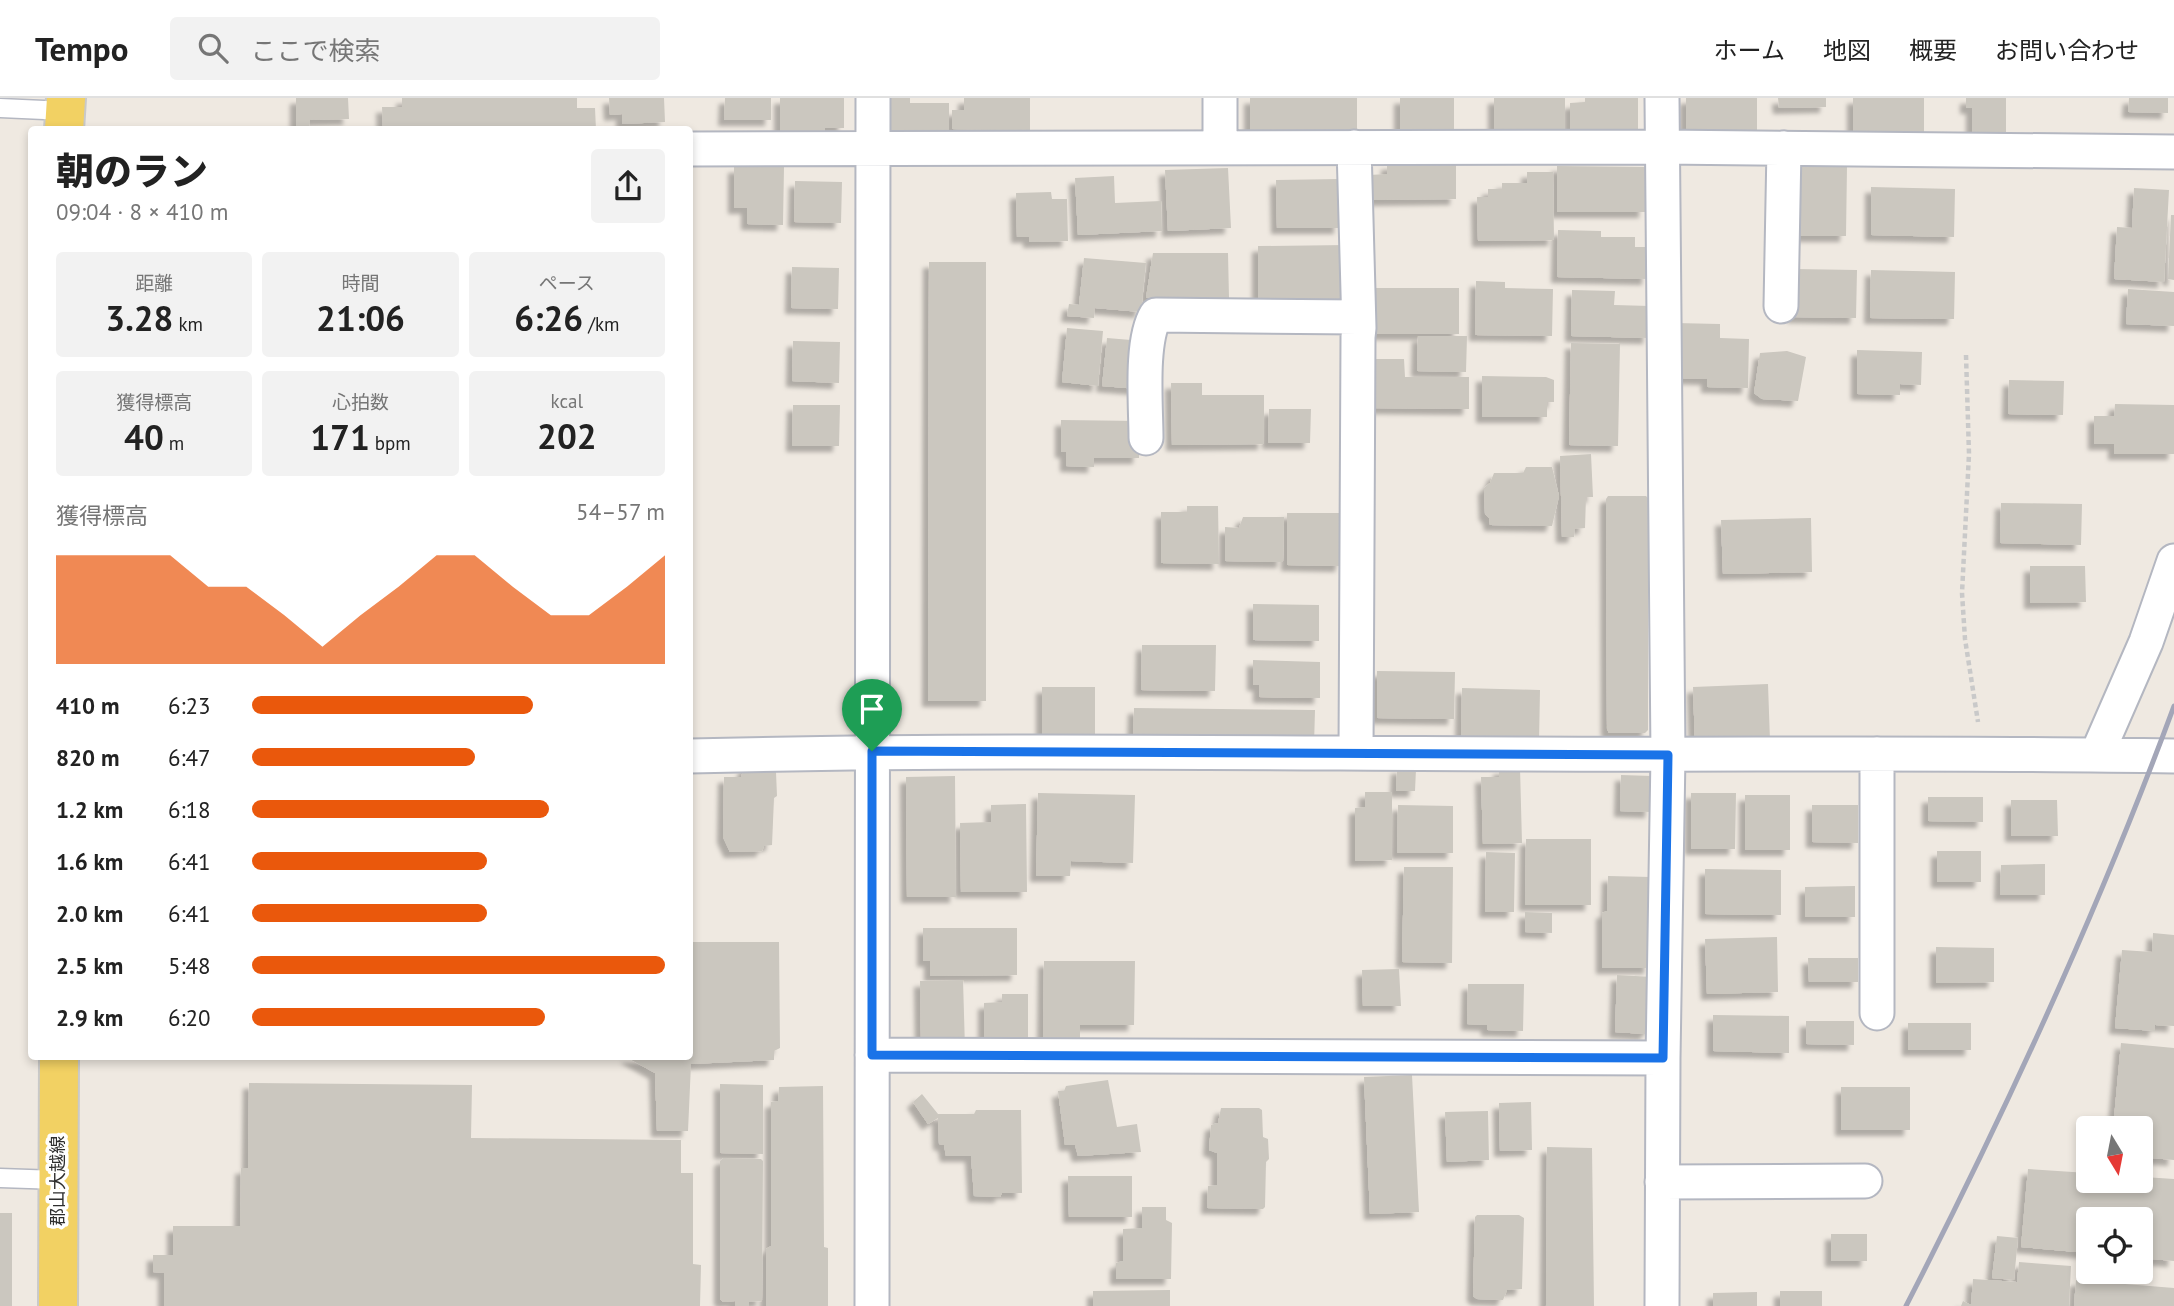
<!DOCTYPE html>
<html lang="ja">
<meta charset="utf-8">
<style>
:root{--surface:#fff;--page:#f2f2f2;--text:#222;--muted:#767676;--line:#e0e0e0;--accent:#ea580c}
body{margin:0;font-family:"PT Sans","Noto Sans JP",sans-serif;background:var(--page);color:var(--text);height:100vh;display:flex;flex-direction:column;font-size:26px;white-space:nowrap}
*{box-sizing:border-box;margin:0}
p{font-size:23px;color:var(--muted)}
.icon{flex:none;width:38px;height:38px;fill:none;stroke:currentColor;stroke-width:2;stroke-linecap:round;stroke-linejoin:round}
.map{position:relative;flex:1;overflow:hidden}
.details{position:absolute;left:28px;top:28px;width:665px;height:934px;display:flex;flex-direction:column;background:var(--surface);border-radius:7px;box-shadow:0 4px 10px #0003}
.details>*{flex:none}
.needle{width:46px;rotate:170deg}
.buttons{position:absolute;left:2076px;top:1018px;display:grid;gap:14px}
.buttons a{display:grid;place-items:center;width:77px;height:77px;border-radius:7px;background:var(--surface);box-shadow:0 4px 10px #0003;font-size:35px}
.pin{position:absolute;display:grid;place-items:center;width:60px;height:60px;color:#fff;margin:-72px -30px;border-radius:50% 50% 50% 0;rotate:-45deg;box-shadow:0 0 7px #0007}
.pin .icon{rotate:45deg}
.round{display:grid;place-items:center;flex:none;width:74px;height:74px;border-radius:7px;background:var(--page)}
.head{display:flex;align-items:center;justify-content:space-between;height:119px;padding:0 28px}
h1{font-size:38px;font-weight:800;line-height:52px}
.metrics{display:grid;grid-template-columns:repeat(3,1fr);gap:10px;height:119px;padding:7px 28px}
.metrics div{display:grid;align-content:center;border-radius:7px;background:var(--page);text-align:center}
.metrics b{font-size:35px;font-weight:800}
.metrics small{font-size:19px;font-weight:400}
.metrics p{font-size:19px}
.chart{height:196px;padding:14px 28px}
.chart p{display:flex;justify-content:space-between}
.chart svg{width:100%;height:126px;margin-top:7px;fill:var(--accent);opacity:.7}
ul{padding:0 28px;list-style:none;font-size:23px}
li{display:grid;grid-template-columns:112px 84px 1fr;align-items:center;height:52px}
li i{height:18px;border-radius:9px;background:var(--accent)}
header{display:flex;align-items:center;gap:42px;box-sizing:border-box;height:98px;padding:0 35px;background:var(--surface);border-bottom:2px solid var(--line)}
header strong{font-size:33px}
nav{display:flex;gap:38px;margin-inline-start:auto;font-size:24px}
.search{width:490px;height:63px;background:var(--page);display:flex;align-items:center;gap:18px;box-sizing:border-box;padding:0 24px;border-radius:7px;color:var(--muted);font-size:26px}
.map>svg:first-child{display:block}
</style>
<header>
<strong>Tempo</strong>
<div class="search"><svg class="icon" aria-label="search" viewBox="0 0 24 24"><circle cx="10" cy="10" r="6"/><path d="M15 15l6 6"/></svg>ここで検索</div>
<nav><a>ホーム</a><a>地図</a><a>概要</a><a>お問い合わせ</a></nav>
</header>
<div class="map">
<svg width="2174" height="1208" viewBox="0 0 2174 1208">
<defs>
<filter id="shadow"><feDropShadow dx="-6" dy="6" stdDeviation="2" flood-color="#0004"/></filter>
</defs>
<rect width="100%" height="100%" fill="#efe9e1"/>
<path fill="#cbc7bf" filter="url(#shadow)" d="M296 0H348L349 21 310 22 309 32H296Z
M402 0H577V10H595L596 32H383L382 9H402Z
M609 0H664L665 24 622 26V16L610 17Z
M725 0H771V22H724Z
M780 0H844V30H825V35L780 33Z
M887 0H910V5H949V35H886Z
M964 0H1030V33L952 31V12H964Z
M1250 0H1357V33H1250Z
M1400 0H1454V32H1400Z
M1494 0H1565V39H1494Z
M1585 0H1638V34L1570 36V5L1585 4Z
M1686 0H1757V36H1686Z
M1778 0H1826V9L1779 10Z
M1853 0H1924V38L1853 37Z
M1966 0H2006V34H1972V10H1966Z
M2129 0H2168V15L2128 14Z
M1456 65V101L1369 102V77L1387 76V66Z
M1799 67 1847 68 1846 138H1798Z
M1557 68 1645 69V114H1557Z
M734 69H784L783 127 747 126V110H734Z
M1228 70 1231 130 1168 133 1165 72Z
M1527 74H1553L1554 142 1478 143 1477 99H1488V91H1502V85H1527Z
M1114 78 1115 105 1161 103 1162 133 1078 137 1075 80Z
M1339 81 1340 130H1277L1276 82Z
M795 83 842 84 841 125 794 124Z
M1871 89 1955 91 1954 139 1871 137Z
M2134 90 2169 92 2164 184 2114 181 2117 129 2132 130Z
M1051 94 1052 101H1067L1068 143 1029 144V139H1017L1016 95Z
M2171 117H2174V182L2168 181Z
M1558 132 1601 133V139H1635V149H1648V181L1557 179Z
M1347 147V201L1258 202V148Z
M1153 155H1228L1229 200H1146Z
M1084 160 1146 165 1141 214 1095 210 1094 220 1067 218 1069 206 1079 207Z
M929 164H986V603H928Z
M792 169 839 170 838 211 791 210Z
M1794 171 1857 172 1856 220 1793 219Z
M1871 172 1955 174 1954 221 1870 220Z
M1476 183 1505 184V190L1553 191 1552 238 1475 237Z
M1371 190H1459V236H1371Z
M2128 191 2174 194V228L2126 226Z
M1572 192 1615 193 1614 207 1650 208 1649 240 1571 238Z
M1675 225 1720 226V240L1749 241 1748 290 1707 289V281L1674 280Z
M1067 230 1103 233 1098 288 1062 284Z
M1418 238H1467L1466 274 1417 273Z
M1107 240 1143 243 1138 291 1102 288Z
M793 243 840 244 839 285 792 283Z
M1571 245 1620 246 1618 348 1569 347Z
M1857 252 1922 254 1921 287 1900 286V297L1857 296Z
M1787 253 1806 259 1798 303 1762 301 1754 295 1760 255Z
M1369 261H1404L1405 279H1469V311L1369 310Z
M1482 278 1546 279 1554 282V304H1547V319H1482Z
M2009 282 2064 283 2063 317 2008 316Z
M1171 285H1202V297H1264V346L1172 347Z
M2115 306 2174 307V356H2114V346H2094V318H2114Z
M793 307H840L839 348H792Z
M1269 311H1311L1310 345H1268Z
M1061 322 1140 323 1139 360H1094V369L1066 368V354H1061Z
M1591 356 1593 399H1586L1585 430 1575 431 1574 439H1562L1560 358Z
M1526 369H1552L1559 398 1552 428 1490 427 1489 420 1485 416 1484 390 1490 385 1494 375H1523Z
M1608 398H1646L1648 400V632L1645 635H1609L1607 631 1606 401Z
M2001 405 2082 406 2081 447 2000 445Z
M1187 408H1218L1219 466 1161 465V414H1187Z
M1287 415H1350L1341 468 1287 467Z
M1243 419H1284L1283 464 1225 463V429L1239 430Z
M1811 420 1812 474 1723 476 1721 422Z
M2030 468H2085L2086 504 2030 505Z
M1253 506 1319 507V543L1253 542Z
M1142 547H1216L1215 593 1141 592Z
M1253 562 1320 564V600L1259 599V587H1253Z
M1377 573 1455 574 1454 621 1377 620Z
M1768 586 1770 643 1695 647 1693 589Z
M1042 589H1095V637H1042Z
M1462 590 1540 592 1539 644 1461 642Z
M1134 610 1315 612 1314 647 1133 645Z
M745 668H765L776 674 777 698 774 700 772 747 764 748 762 753 730 754 723 739 724 679H741Z
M1397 670 1416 671 1415 693H1396Z
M1520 670 1522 745 1483 746 1481 679H1499V671Z
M1621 677 1652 678 1651 714 1620 713Z
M955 678 956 799H907L906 679Z
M1365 694H1392V762L1355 763V710L1365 709Z
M1038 695 1135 697 1133 765 1071 763 1070 778H1036Z
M1691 695H1736L1735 751H1691Z
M1745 697H1790V752H1745Z
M1928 699H1983V724L1928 723Z
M2011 702H2057L2058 738H2011Z
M1026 706 1027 794H961L960 725 991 724V707Z
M1398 707 1453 708V755H1397Z
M1812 707H1858V745L1812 744Z
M1526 741H1591V807H1525Z
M1937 753H1981V784H1937Z
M1486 754 1515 755 1514 814H1485Z
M2045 766V797H2000L2001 767Z
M1404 769H1453L1452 865 1402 864Z
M1705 771 1781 772V817L1705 816Z
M1608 778 1651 779 1650 870H1602V815L1607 813Z
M1855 788V819H1805V789Z
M1525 814 1552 815V835L1525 834Z
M923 830H1017V877L930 878V863H923Z
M2153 835 2174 837V928L2155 927V933L2115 930 2122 852 2152 854Z
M1777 839 1778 894 1707 896 1705 841Z
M690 844H779L780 950 774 953V962L691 966 688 1033H657L655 975 626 959H690Z
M1936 849 1994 850V884L1936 885Z
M1808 860H1858V884H1809Z
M1044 863H1135L1134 927H1080V942H1043Z
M1399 871 1401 908H1363L1362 872Z
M1617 877 1653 879 1652 928 1645 936 1615 934Z
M963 882 965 950 921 944 920 883Z
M1468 886H1524L1523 933 1487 932V927L1467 926Z
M1002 896H1028V949H984V905L1002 904Z
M1713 917 1789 918V955L1713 953Z
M1806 923H1854V947L1806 946Z
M1908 925H1971V952H1908Z
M2121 945 2174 950V1062L2140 1059V1031H2113Z
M1412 977 1419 1114 1370 1116 1364 979Z
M1108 982 1117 1029 1137 1026 1141 1054 1078 1058 1075 1047H1065L1058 993H1064L1066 988Z
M249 985 472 987 471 1040 681 1042V1075H693V1166L701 1167 700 1208H164V1175L153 1174V1157H173V1128H240L241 1070H248Z
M720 986 763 987V1056L720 1055Z
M823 988 824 1149 828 1150V1208H766V1151L771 1148V1004L778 1003 779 989Z
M1841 989H1910V1032H1841Z
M922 996 938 1016H974L976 1012H1021L1022 1095H1002L1000 1099 974 1098 971 1058H946L944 1047 939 1046 938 1020 928 1026 913 1004Z
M1531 1004 1532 1052 1500 1053 1499 1005Z
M1221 1010H1259L1262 1012 1263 1039 1268 1041 1269 1061 1266 1064 1265 1109 1263 1111 1207 1110 1208 1088 1217 1087V1055L1209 1052 1211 1027 1218 1025Z
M1488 1013 1489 1062 1447 1064 1445 1014Z
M1547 1049 1592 1050 1594 1208H1546Z
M723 1060 761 1061 763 1063 762 1203 749 1204V1208H735V1203L723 1204 720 1201V1063Z
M2028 1071 2088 1075V1083H2140V1079H2144L2174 1081V1163L2140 1160V1122H2088V1155L2021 1149Z
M1068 1078H1132V1119H1069Z
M1142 1109H1166V1122L1172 1125 1171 1181H1116V1165L1123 1163V1131L1142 1130Z
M0 1115H12V1208H0Z
M1477 1117H1519L1524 1120 1522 1191 1507 1192 1503 1202 1477 1201 1473 1198 1475 1119Z
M1831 1136H1867V1163H1831Z
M1997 1138 2018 1140 2014 1182 1992 1180Z
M2019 1164 2071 1168 2069 1208H1961L1963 1203 1971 1207 1973 1181 2017 1184Z
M2076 1182 2174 1190V1208H2074Z
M1170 1192V1208H1093V1193Z
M1780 1193H1822V1208H1780Z
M1757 1194V1208H1713V1195Z"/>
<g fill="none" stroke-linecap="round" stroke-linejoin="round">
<g stroke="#b4b7c1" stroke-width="21">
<path id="service" d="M0 10 66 13
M0 1080 58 1082"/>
</g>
<g stroke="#b4b7c1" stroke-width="37">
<path id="minor" d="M1662 0 1668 657 1663 960 1662 1208
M1220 49V0
M1354 49 1359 230 1358 239 1356 655
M690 51 1662 49 2174 54
M1781 208 1784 50
M1146 340C1146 308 1140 243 1156 217L1358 219
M2097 656 2146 544 2174 463
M690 658C965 651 1242 655 1518 656 1736 657 1955 654 2174 658
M1877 915V656
M872 957 1663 960
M1662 1084 1865 1083
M872 1208 873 0"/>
</g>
<g stroke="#c9c9c9" stroke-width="42">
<path id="primary" d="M64 32 66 0
M58 1208 59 959"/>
</g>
<path stroke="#c9c9c9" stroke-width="4.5" stroke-dasharray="5 3.5" stroke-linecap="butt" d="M1966 257 1969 356 1962 495 1965 541 1978 624"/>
<use href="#service" stroke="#fff" stroke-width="18"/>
<use href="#minor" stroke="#fff" stroke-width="33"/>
<use href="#primary" stroke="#f2d163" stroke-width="38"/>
<path stroke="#a3a6b8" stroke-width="5" d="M1906 1208C2006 1013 2098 814 2174 608"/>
</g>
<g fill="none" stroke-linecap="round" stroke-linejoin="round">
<g stroke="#fff" stroke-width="14">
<path id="route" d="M872 653 1668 657 1663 960 872 957Z"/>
</g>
<use href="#route" stroke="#1a73e8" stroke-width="9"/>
</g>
<g text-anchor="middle" stroke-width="7" stroke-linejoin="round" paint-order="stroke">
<g font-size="18" fill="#2e2e2e" stroke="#fff">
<text transform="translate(58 1083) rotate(-90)" y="6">郡山大越線</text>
</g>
</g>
</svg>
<div class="buttons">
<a><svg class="needle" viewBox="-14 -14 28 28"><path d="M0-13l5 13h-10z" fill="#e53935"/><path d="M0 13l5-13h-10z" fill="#767676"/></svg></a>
<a><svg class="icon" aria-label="locate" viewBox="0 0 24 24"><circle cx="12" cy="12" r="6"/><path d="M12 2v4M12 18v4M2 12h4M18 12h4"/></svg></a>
</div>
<div class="pin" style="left:872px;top:653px;background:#1e9e55"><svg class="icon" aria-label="arrive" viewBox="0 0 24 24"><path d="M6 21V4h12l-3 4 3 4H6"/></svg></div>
<section class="details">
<div class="head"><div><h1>朝のラン</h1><p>09:04 · 8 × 410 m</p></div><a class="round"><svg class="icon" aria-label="share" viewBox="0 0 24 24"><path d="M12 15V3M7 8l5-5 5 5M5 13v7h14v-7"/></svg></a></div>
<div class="metrics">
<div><p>距離</p><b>3.28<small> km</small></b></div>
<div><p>時間</p><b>21:06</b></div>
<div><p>ペース</p><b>6:26<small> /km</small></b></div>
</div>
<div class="metrics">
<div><p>獲得標高</p><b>40<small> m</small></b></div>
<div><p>心拍数</p><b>171<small> bpm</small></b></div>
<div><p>kcal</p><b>202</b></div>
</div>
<div class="chart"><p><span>獲得標高</span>54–57 m</p>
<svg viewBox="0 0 160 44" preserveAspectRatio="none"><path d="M0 44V6L10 6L20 6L30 6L40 17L50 17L60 27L70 38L80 27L90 17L100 6L110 6L120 17L130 27L140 27L150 17L160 6V44z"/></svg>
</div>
<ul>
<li><b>410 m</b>6:23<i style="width:68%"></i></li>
<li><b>820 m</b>6:47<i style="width:54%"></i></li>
<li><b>1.2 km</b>6:18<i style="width:72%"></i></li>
<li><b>1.6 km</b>6:41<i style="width:57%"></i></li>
<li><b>2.0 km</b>6:41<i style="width:57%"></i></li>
<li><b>2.5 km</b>5:48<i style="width:100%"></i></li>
<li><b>2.9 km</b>6:20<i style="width:71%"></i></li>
</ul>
</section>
</div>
